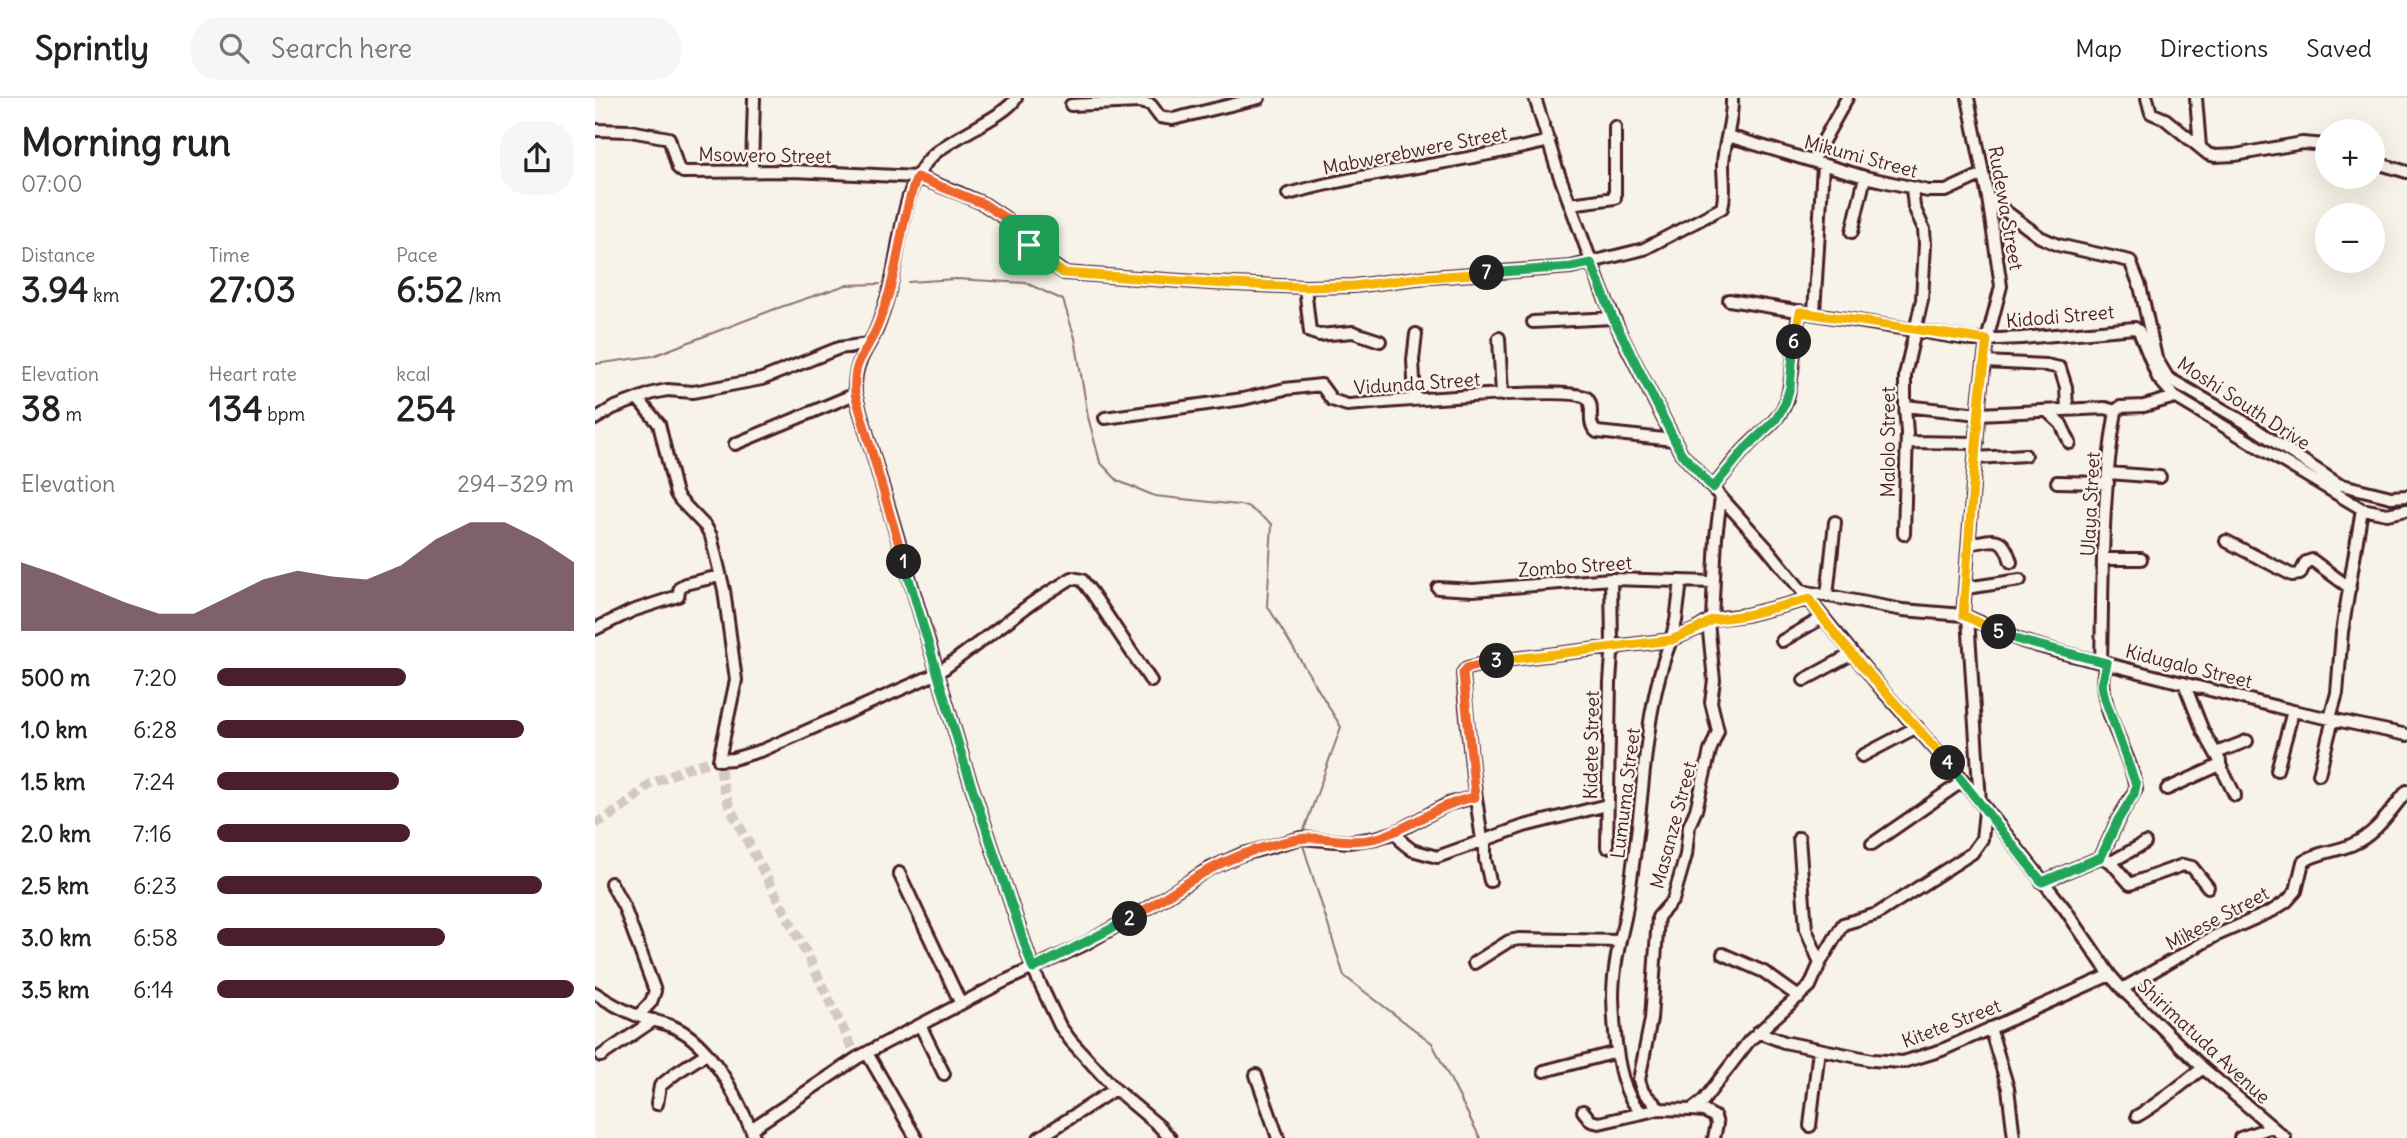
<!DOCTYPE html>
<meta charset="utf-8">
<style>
:root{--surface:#fff;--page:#f6f6f6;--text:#222;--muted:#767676;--line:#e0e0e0;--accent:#4a1f2b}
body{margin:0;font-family:Delius,sans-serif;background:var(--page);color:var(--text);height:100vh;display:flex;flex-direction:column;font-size:26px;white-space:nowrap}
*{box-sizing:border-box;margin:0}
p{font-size:23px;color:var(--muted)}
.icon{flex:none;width:38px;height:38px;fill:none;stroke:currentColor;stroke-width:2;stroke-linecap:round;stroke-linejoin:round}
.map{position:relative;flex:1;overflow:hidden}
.side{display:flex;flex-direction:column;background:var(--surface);width:595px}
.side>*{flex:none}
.controls{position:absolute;left:1720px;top:21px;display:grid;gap:14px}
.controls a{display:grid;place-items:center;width:70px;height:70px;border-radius:50%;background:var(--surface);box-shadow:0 7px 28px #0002;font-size:35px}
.pin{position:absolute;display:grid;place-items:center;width:60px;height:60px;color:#fff;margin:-30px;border-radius:14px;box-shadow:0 4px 10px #0006}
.km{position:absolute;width:35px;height:35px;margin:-18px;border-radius:50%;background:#222;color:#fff;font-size:19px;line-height:35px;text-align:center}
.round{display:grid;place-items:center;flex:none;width:74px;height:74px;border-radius:28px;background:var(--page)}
.head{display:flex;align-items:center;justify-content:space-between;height:119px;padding:0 21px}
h1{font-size:38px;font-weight:700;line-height:52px}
.stats{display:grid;grid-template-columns:repeat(3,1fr);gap:10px;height:119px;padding:7px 21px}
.stats div{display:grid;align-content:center}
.stats b{font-size:35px;font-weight:700}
.stats small{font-size:19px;font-weight:400}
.stats p{font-size:19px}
.chart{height:196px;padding:14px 21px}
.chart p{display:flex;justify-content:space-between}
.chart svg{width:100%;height:126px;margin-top:7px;fill:var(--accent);opacity:.7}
ul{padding:0 21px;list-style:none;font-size:23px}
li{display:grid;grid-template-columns:112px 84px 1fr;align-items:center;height:52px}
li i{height:18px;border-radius:9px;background:var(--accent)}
header{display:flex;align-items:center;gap:42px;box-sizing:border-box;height:98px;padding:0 35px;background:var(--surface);border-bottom:2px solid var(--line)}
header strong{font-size:33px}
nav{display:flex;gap:38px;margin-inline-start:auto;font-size:24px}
.search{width:490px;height:63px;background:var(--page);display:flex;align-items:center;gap:18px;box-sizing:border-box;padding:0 24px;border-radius:28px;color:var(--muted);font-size:26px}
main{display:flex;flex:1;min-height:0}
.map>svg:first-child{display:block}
</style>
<header>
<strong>Sprintly</strong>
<div class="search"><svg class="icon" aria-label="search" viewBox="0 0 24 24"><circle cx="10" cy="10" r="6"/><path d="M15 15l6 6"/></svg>Search here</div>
<nav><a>Map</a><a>Directions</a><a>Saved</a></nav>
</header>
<main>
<section class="side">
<div class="head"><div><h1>Morning run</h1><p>07:00</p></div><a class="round"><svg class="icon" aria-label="share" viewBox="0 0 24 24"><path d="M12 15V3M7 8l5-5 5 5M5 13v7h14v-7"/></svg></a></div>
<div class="stats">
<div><p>Distance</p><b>3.94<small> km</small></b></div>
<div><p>Time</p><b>27:03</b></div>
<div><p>Pace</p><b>6:52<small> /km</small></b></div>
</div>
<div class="stats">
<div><p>Elevation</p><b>38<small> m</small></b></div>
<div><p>Heart rate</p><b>134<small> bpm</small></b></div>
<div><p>kcal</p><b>254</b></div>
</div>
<div class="chart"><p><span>Elevation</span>294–329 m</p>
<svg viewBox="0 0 160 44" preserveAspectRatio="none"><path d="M0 44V20L10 24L20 29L30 34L40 38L50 38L60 32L70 26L80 23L90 25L100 26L110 21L120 12L130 6L140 6L150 12L160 20V44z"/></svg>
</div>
<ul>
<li><b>500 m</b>7:20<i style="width:53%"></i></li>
<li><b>1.0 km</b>6:28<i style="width:86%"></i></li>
<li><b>1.5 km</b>7:24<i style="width:51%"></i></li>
<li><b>2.0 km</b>7:16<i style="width:54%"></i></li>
<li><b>2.5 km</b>6:23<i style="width:91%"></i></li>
<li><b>3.0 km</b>6:58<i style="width:64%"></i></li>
<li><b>3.5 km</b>6:14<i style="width:100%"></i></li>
</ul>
</section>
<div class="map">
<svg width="1812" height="1040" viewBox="0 0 1812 1040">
<rect width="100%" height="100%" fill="#f7f3e8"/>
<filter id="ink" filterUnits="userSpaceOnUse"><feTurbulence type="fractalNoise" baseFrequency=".0143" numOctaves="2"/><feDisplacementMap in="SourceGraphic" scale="14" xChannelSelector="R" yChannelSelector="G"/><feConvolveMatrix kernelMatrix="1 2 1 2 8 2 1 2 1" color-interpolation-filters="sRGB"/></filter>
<g filter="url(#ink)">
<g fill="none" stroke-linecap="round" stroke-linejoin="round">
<path stroke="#8e7275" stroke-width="2" d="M313 184 361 181 431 185 468 202 480 240 493 319 505 364 523 383 560 398 652 408 677 426 672 507 746 629 708 735
M0 266 58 258 180 211 251 187 285 186
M707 744 749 878 837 945 885 1040"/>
<path stroke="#d4c9c2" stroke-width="10" stroke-dasharray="10 5" stroke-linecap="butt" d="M0 726 26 711 55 686 94 669 124 662 129 692 135 710 213 858 262 960"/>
<g stroke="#4a1f2b" stroke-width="16">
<path id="minor" d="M421 0C411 18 357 39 338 57 304 89 306 155 293 197 289 210 285 225 279 237 266 260 259 268 260 296L371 671 438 871 465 928 476 943 520 991 564 1028 575 1040
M940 0 961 68 1007 193 1027 239 1086 355 1171 449 1289 594 1364 677 1470 811 1515 877 1527 891 1608 970 1690 1040
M1552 0 1556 15 1570 21 1613 56 1620 58 1640 57 1707 45 1732 47
M1601 0 1605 49
M476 7 544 4 556 7 565 19 578 21 664 0
M0 32 35 33 74 40 83 70 88 74 199 73 322 79 364 95 389 106 410 120 438 153 469 175 615 185 710 189 759 188 822 180 976 169 1049 151 1127 110C1131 96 1128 81 1128 66 1129 44 1138 23 1137 0
M1133 38 1270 79 1333 93H1351L1388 76
M1217 63 1252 0
M1778 64 1812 74
M157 72 159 0
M693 96C779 72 868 65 954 43
M1393 100 1445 139 1463 147 1535 163 1545 188 1561 260 1573 280 1653 326 1743 386 1796 399 1812 398
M975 106 1020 100V29
M1257 134 1270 79
M710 189 715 234 724 237 758 234 785 243
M1134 202 1379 242 1427 240 1540 230 1544 233 1563 280 1580 299 1767 411 1792 416 1812 412
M1219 215 1228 67
M938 224 1018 220
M904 240 907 297
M1390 264 1451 267 1465 270 1471 289 1472 311
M43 301 64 326 81 396 85 402 111 429 116 438 129 492 141 582 124 662 138 661 168 652 343 575 437 505 477 480 487 482 497 495 556 583
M820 301 818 262 821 236
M1310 308 1384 316 1510 310 1521 313
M1452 313 1466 326 1475 345
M510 320 648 301 690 291 726 287 737 302 752 307C783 305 977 287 992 300 1001 310 990 325 1002 334L1079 342
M0 321 18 310 58 295 72 292 98 294 167 281 244 250 273 246
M1312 344 1382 345
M140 346 260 296
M1381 360 1430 357
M1514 375 1565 379
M1462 384 1513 385
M1118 390C1128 378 1138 364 1149 352 1163 336 1183 325 1191 304 1200 278 1197 243 1205 213
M1309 436 1312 335 1310 308V277L1327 202 1330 146 1329 131 1319 109 1317 90
M1631 443 1697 477 1705 476 1711 464 1717 462 1755 490
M1374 446C1400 441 1408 436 1416 464
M1509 461H1546
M1016 481 1017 547
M843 490 878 492 1016 481 1118 484
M1371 490 1425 482
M1207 493 1308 512 1368 517 1427 543 1465 554 1698 613 1812 637
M1232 498 1240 424
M1368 517 1385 296 1392 242 1406 188 1393 100 1373 0
M1373 519 1385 704
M1117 521 1151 517 1214 501
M0 531 37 513 83 498 85 489 90 486 125 478
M1187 543 1227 520
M1506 565C1508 481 1506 396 1521 313L1525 309 1549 308 1580 299
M1209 582 1257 556
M1735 620 1742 595 1747 534 1767 411
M1621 655 1652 643
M1267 658 1322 629
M1625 667 1640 697
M1682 672 1698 613
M1724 676 1738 621
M1572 691 1625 667V663L1608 633 1589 585
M801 734 808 745 817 752 842 759 929 728 1012 707
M1204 740 1211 831 1225 865
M890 741V761L895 783
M887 742 878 679 870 600 868 575 872 570 902 563 1076 542 1081 523 1086 483
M1277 746 1368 683
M1012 749 1015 584 1017 557 1023 547
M1506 759 1523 722 1541 691C1536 652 1496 602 1512 565
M1516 764 1550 745
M304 775 366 906
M1447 784 1506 759 1516 764 1535 786 1588 767 1597 769 1613 789
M16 785 29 809 60 893 56 904 43 918
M1128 856 1169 874 1204 899
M879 865 914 843 924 841 1025 843
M1527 891 1620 838 1677 813 1692 803 1701 793 1708 764C1722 754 1740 754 1756 747 1781 737 1795 713 1812 693
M0 895C13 904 28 912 43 918 55 922 67 924 79 929 118 946 143 1003 160 1040
M325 927 349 976
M1395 930 1413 990 1419 1040
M1163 934 1189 944 1277 962 1308 964 1347 952 1515 877
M272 955 321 1040
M6 958 59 922
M949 973 1022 954
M661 977 683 1040
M62 1006 65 988 81 975 112 955
M1065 1011 1048 994 1044 982 1056 921 1063 819 1078 802 1091 757 1094 728 1101 712 1115 653 1123 633 1116 604 1119 582 1113 524
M1096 1012 1109 1013 1120 1019 1122 1026 1119 1040
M988 1013 996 1023 1004 1025 1065 1011 1096 1012 1108 1003 1154 943 1215 888 1225 865 1248 826 1282 816 1377 755 1387 741 1390 713
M1048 1015C1021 996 1019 929 1018 899 1018 872 1024 846 1030 820 1034 798 1037 774 1040 752 1050 682 1050 608 1076 542L1102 531 1117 521 1121 439 1126 399
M1542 1018C1565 1005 1587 986 1608 970
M1215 1028 1224 951
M156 1031 262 960 290 945 410 883 486 848 553 810 612 772 645 757 706 740 753 744 781 740 801 734 853 706 880 699
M444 1040 520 991
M1645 1040 1677 1029"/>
</g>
<use href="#minor" stroke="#f7f3e8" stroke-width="10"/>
</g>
</g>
<g fill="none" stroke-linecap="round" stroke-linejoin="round" filter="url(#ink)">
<g stroke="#fff" stroke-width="14">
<path id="split-1" d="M309 464 260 296C258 265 266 262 279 236 285 224 290 208 294 195 305 157 307 117 322 79L389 106 410 120 434 147"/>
</g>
<g stroke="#fff" stroke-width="14">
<path id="split-2" d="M309 464 371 671 438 871 535 821"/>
</g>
<g stroke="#fff" stroke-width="14">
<path id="split-3" d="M535 821C561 806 586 787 612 773 640 757 672 747 703 741 728 736 752 748 782 740 817 730 844 705 880 699L868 575 872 570 902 563"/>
</g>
<g stroke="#fff" stroke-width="14">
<path id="split-4" d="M902 563 1076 542 1102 531 1117 522 1151 517 1214 501C1255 560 1307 610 1353 665"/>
</g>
<g stroke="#fff" stroke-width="14">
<path id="split-5" d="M1353 665 1447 784 1506 759 1523 722 1539 696 1541 687 1510 601 1507 587 1512 565 1427 543 1404 534"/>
</g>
<g stroke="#fff" stroke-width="14">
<path id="split-6" d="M1199 244 1205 214 1392 242 1385 296 1368 517 1404 534"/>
</g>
<g stroke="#fff" stroke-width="14">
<path id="split-7" d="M892 175 976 169 996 165 1018 220 1086 355 1118 390 1149 352 1181 321 1190 306 1195 289 1199 244"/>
</g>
<g stroke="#fff" stroke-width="14">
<path id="split-8" d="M434 147 446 159 468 175 615 185 710 189 759 188 822 180 892 175"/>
</g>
<use href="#split-1" stroke="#f0652b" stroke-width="9"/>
<use href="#split-2" stroke="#22a559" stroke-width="9"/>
<use href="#split-3" stroke="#f0652b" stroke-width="9"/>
<use href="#split-4" stroke="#f5b400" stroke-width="9"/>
<use href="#split-5" stroke="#22a559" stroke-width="9"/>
<use href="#split-6" stroke="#f5b400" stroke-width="9"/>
<use href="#split-7" stroke="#22a559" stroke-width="9"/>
<use href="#split-8" stroke="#f5b400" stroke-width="9"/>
</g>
<g text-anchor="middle" stroke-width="5" stroke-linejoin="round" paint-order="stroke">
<g font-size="19" fill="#4a1f2b" stroke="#f7f3e8">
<text transform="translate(820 52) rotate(-11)" y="7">Mabwerebwere Street</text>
<text transform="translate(170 57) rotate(1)" y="7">Msowero Street</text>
<text transform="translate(1266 58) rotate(15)" y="7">Mikumi Street</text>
<text transform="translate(1411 110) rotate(80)" y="7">Rudewa Street</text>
<text transform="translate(1465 218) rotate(-5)" y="7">Kidodi Street</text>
<text transform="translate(822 285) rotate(-4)" y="7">Vidunda Street</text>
<text transform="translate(1649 305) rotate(33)" y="7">Moshi South Drive</text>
<text transform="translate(1293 344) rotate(-90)" y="7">Malolo Street</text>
<text transform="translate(1495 406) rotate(-87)" y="7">Ulaya Street</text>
<text transform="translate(980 468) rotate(-4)" y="7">Zombo Street</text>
<text transform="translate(1594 568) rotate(14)" y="7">Kidugalo Street</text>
<text transform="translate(996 647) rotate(-89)" y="7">Kidete Street</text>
<text transform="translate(1030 695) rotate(-83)" y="7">Lumuma Street</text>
<text transform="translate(1078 727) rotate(-75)" y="7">Masanze Street</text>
<text transform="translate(1622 820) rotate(-28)" y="7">Mikese Street</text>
<text transform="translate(1356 925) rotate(-21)" y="7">Kitete Street</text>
<text transform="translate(1609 943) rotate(43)" y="7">Shirimatuda Avenue</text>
</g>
</g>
</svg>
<div class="controls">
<a>+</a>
<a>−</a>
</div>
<div class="pin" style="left:434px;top:147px;background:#1e9e55"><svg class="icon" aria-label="arrive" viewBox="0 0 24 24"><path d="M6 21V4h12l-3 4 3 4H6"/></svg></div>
<b class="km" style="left:309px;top:464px">1</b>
<b class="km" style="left:535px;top:821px">2</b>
<b class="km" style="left:902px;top:563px">3</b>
<b class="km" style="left:1353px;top:665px">4</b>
<b class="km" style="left:1404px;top:534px">5</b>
<b class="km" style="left:1199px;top:244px">6</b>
<b class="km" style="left:892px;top:175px">7</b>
</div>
</main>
